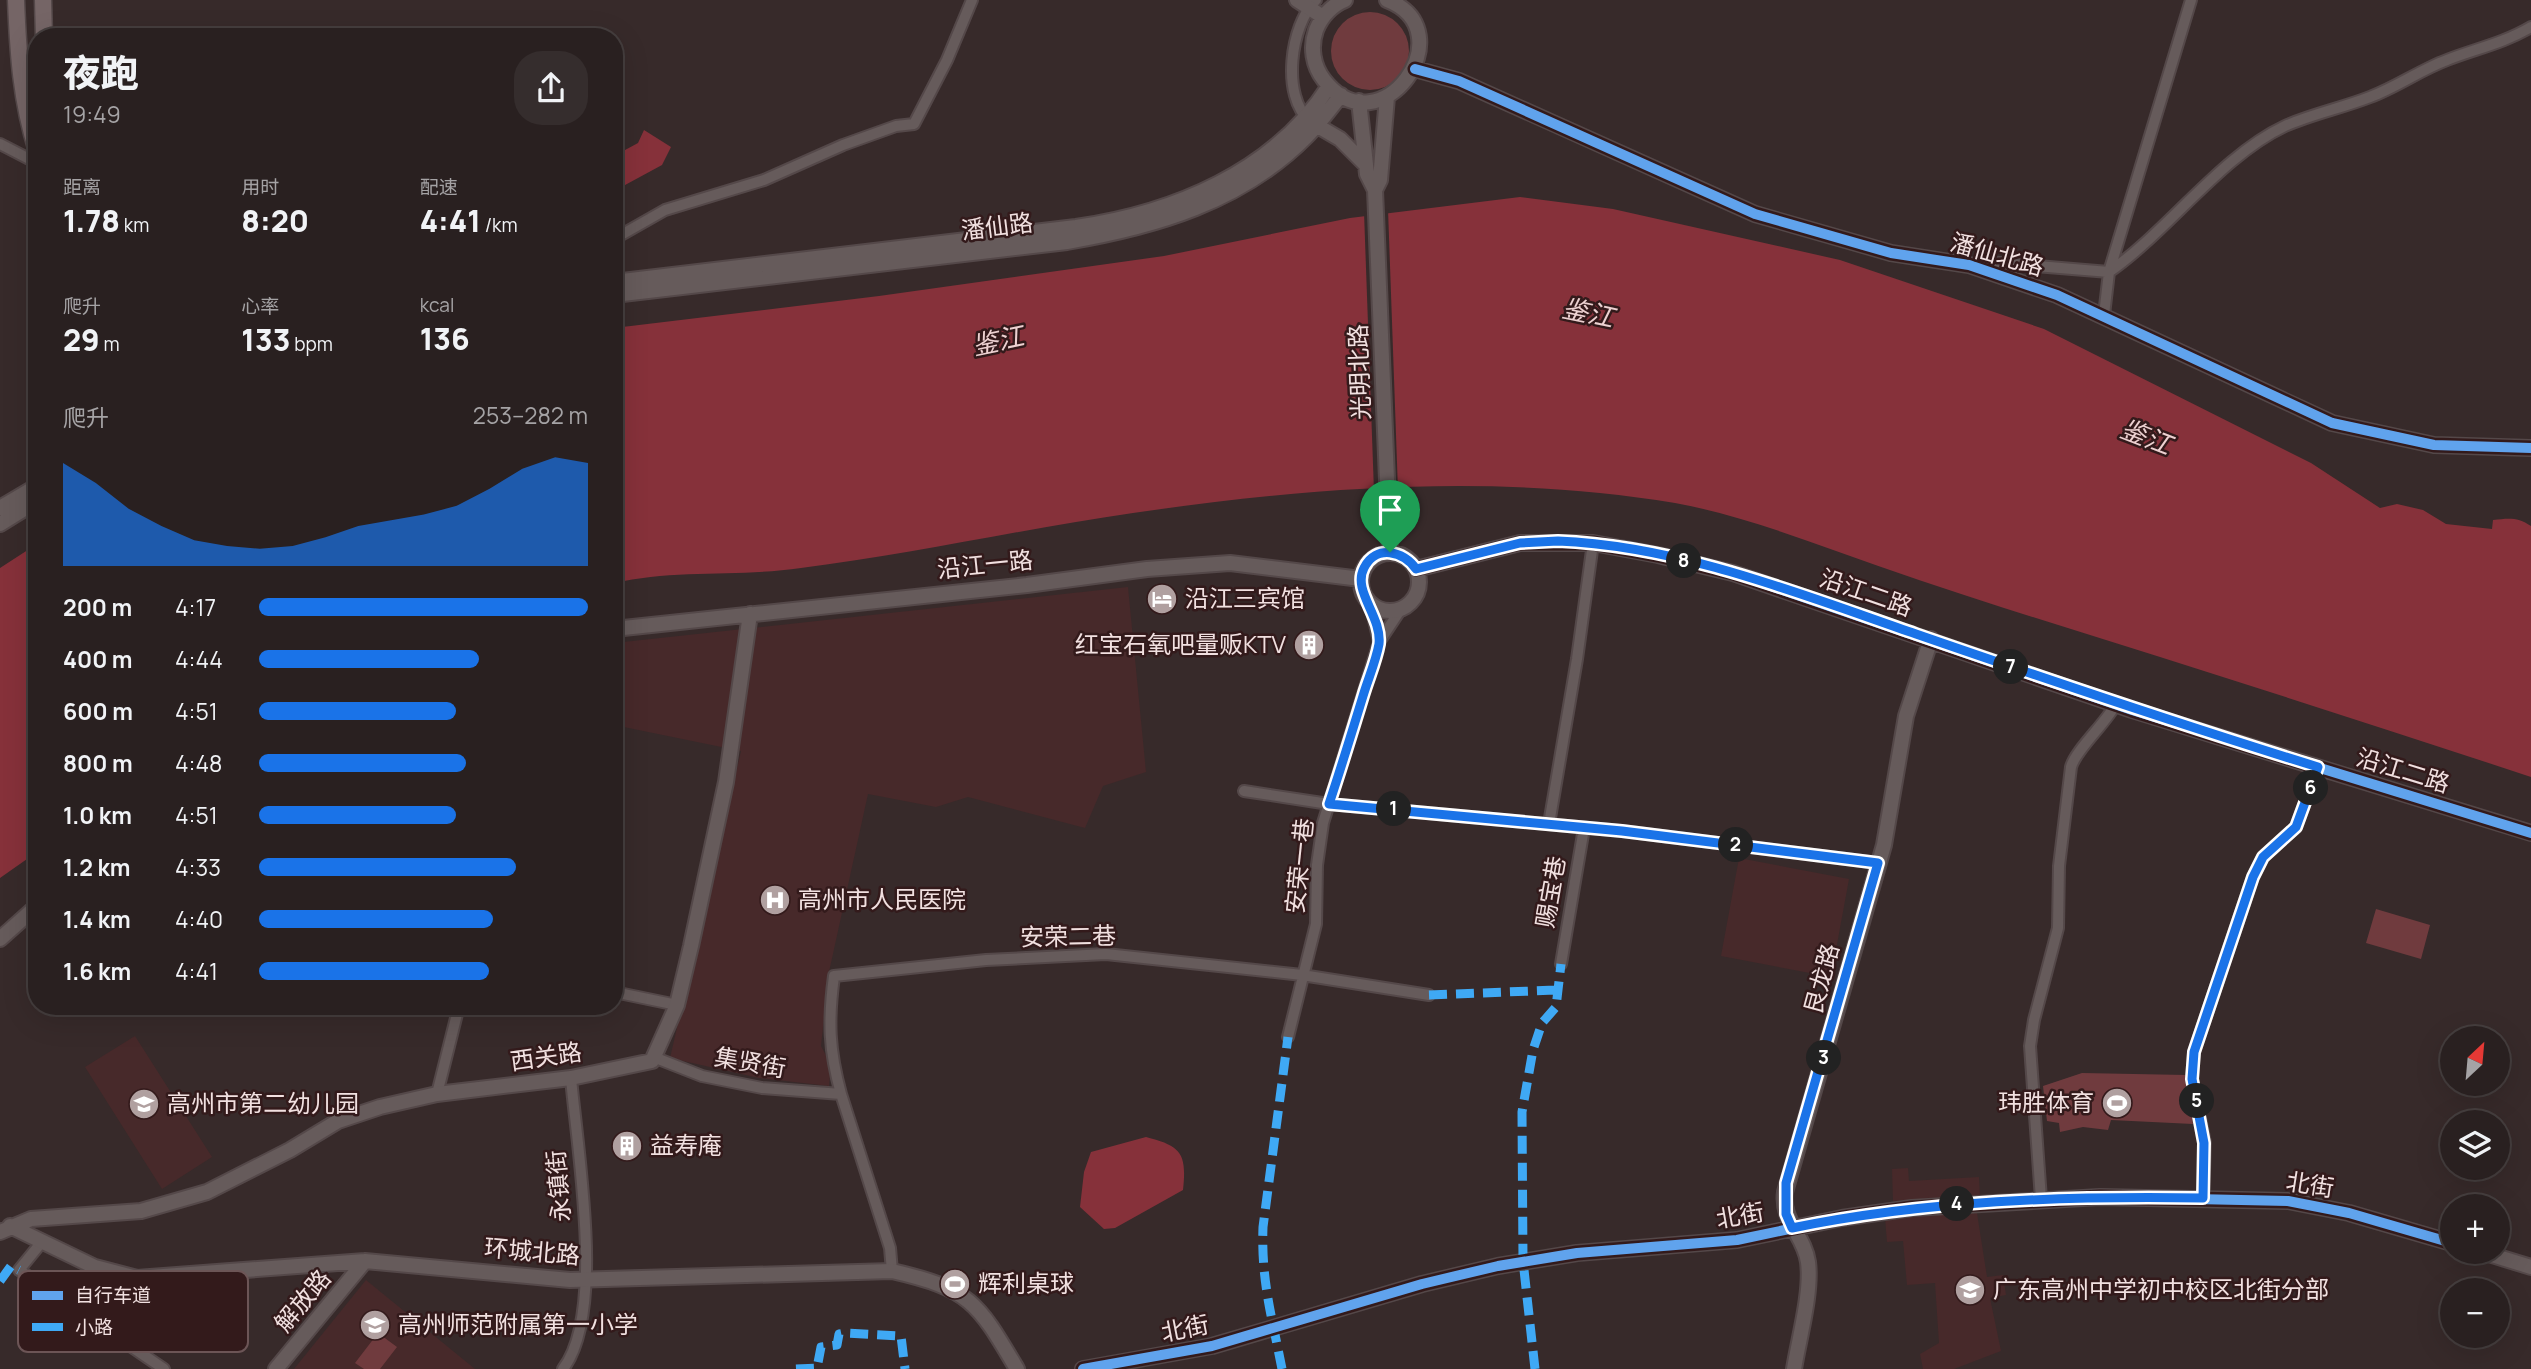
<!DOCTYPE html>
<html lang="zh">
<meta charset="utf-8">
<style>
:root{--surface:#292020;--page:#352d2d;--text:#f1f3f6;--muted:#a5a3a5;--line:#453e3e;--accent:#1a73e8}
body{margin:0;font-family:Manrope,"Noto Sans SC",sans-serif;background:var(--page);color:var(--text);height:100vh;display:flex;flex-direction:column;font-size:26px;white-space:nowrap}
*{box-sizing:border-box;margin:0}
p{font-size:23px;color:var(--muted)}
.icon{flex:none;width:38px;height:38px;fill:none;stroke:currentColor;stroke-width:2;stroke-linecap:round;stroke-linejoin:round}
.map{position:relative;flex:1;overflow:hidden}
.sheet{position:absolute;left:28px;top:28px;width:595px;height:987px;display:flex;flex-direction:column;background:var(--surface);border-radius:28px;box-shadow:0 7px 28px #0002,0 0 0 2px var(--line)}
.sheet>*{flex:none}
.needle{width:46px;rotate:26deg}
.tools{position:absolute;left:2440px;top:1026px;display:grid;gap:14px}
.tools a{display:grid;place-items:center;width:70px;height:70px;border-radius:50%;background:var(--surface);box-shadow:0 7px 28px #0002,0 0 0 2px var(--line);font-size:35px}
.pin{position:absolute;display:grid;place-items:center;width:60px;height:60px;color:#fff;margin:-72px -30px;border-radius:50% 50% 50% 0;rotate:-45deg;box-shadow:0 0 7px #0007}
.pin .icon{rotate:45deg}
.km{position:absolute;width:35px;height:35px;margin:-18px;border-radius:50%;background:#222;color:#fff;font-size:19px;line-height:35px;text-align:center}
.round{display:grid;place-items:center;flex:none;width:74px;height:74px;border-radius:28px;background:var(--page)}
.headline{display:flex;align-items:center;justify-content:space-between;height:119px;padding:0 35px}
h1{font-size:38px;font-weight:800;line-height:52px}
.stats{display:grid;grid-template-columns:repeat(3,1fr);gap:10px;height:119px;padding:7px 35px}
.stats div{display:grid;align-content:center}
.stats b{font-size:30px;font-weight:800}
.stats small{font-size:19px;font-weight:400}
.stats p{font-size:19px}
.chart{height:196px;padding:14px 35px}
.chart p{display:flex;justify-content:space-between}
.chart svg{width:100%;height:126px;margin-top:7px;fill:var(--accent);opacity:.7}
ul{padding:0 35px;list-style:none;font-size:23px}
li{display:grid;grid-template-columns:112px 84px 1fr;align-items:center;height:52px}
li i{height:18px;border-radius:9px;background:var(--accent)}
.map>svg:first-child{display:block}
</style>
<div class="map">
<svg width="2531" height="1369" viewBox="0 0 2531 1369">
<rect width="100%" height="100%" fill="#372a2a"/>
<path fill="#47292a" d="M1128 587 1146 772 1103 786 1085 828 968 797 936 807 868 794 829 972 821 1046 831 1065 829 1086 759 1078 670 1058 741 751 614 725V643Z
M1739 858 1849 879 1831 977 1721 956Z
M135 1036 212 1157 162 1189 85 1067Z
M1908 1168 1909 1181 1979 1177 1980 1197 1893 1201 1892 1169Z
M1977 1213 1987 1277 2003 1275 2006 1295 1990 1298 2001 1351 1954 1369H1923L1920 1354 1939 1343 1935 1283 1907 1285 1903 1241 1887 1242 1885 1218Z
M366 1280 475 1369H294Z"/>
<path fill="#703b3e" d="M1331 51a39 39 0 1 1 78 0a39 39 0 1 1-78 0Z
M2376 909 2430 925 2421 959 2366 943Z
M2082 1073 2186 1075 2193 1124 2111 1120 2108 1130 2083 1127 2060 1132 2059 1123 2047 1121 2043 1086Z
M378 1333 397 1347 380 1369H364L355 1363Z"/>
<path fill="#86313a" d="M644 130 671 147 662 165 614 191V156L638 143Z
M1520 197 1613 209 1840 260 2044 329 2311 463 2380 508 2397 504 2423 510 2446 524 2492 529 2493 520C2509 518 2518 517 2531 526V777C2356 719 2180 663 2004 608 1948 590 1891 571 1836 551 1783 532 1730 513 1675 503 1496 473 1312 487 1133 513 1022 529 912 554 801 568 740 577 674 569 614 583V328L879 296 1164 256 1350 218Z
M37 544V852L0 878V568Z
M1146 1137C1181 1146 1187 1153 1183 1190L1115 1228 1104 1229 1080 1207 1084 1172 1091 1152Z"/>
<path fill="#372a2a" d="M1388 209 1398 491 1374 492 1364 212Z"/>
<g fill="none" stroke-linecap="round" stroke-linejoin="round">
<g stroke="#544849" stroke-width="14">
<path id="street" d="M1310 121C1281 97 1290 25 1316 0
M0 144 37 163
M614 239 665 210 764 180 843 145 896 126 914 124 947 60 972 0
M1971 264 1988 262 2109 272C2168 231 2221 156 2285 126 2312 114 2342 108 2370 97 2397 87 2420 70 2447 60 2475 49 2504 43 2531 27
M2104 315 2109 272 2191 0
M1370 603 1379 642
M1244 791 1329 804 1622 831 1878 863
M1549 824 1577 659 1593 543
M1561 964 1584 828
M614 992 677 1005
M1288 1037 1316 924 1317 865 1323 823 1379 642 1401 609
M656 1058 702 1076 762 1088 841 1094 890 1248 892 1271
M437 1094 459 1006
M841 1094C829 1050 828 1021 834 976L986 960 1106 954 1302 975 1429 995
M2203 1198 2205 1143 2192 1079 2194 1052 2253 877 2263 857 2296 827 2318 767
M2041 1199 2030 1046 2034 1020 2058 928 2059 866 2071 767C2075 751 2105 724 2116 704
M41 1243 19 1270 164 1369
M563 1369C606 1313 577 1149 571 1078"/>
</g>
<g stroke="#544849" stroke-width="18">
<path id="secondary" d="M1297 0 1323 17
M1345 0C1332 5 1321 17 1316 30 1310 47 1313 66 1324 80 1380 152 1467 31 1387 0
M1415 69 1459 81 1755 214 1891 253 1969 265 2057 295 2332 423 2434 445 2531 448
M1359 101 1367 174 1375 190 1390 552
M1316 125 1340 139 1366 165
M1375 190 1380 180 1387 97
M614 282 1076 227C1173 213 1274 172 1329 86
M614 295 1067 242C1155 227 1242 202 1307 136 1319 124 1330 109 1341 95
M0 508 37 486
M0 524 37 501
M1361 582a29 29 0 1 1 58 0a29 29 0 1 1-58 0Z
M1416 569 1520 543H1593L1658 555 1733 573 2132 710 2531 833
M614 629 1027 585 1147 569 1230 563 1361 579
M0 939 37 906
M10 1226 95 1267 137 1278 365 1261 570 1280 892 1271C971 1289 978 1303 1017 1369
M0 1232 31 1219 141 1211 207 1192 290 1150 338 1121 380 1107 437 1094 571 1078 652 1061 677 1005 691 946 726 782 750 614
M2479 1251 2531 1267
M276 1369 365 1261
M1083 1369 1212 1346 1422 1284 1498 1266 1577 1253 1737 1240 1842 1218 1912 1208 2100 1197 2288 1201 2349 1213 2452 1243
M1794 1369C1799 1338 1812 1292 1808 1262 1804 1235 1781 1221 1785 1192L1884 845 1906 716 1931 639"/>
</g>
<g stroke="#544849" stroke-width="19">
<path id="primary" d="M16 0C18 52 21 101 37 151
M43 0 44 37"/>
</g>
<use href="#street" stroke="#665b5b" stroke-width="10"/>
<use href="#secondary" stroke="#665b5b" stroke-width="14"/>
<use href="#primary" stroke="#756566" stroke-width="16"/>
<path stroke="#3fa9f5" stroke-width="9" stroke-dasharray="18 9" stroke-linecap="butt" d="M1429 995 1558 990
M0 1281 11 1266 19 1270
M796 1369 817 1368 821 1347 837 1345 839 1334 844 1333 901 1336 905 1369
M1282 1369C1272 1317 1261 1281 1263 1227L1288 1037
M1535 1369 1523 1261 1522 1112 1533 1050 1542 1023 1556 1007 1561 964"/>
<g stroke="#331a1b" stroke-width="15">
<path id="cycleway" d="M1415 69 1459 81 1755 214 1891 253 1969 265 2057 295 2332 423 2434 445 2531 448
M1416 569 1520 543H1593L1658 555 1733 573 2132 710 2531 833
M1083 1369 1212 1346 1422 1284 1498 1266 1577 1253 1737 1240 1842 1218 1912 1208 2100 1197 2288 1201 2349 1213 2452 1243"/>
</g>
<use href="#cycleway" stroke="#60a3ed" stroke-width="10"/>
</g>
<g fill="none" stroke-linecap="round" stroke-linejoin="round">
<g stroke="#fff" stroke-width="14">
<path id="route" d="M1558 541C1681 546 1800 594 1916 634 2049 680 2182 725 2318 767L2296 827 2263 857 2253 877 2194 1052 2192 1079 2204 1143 2203 1198C2065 1196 1928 1200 1792 1228L1786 1214V1183L1878 863 1622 831 1329 804C1341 768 1352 732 1363 696 1368 679 1376 661 1379 644 1382 616 1352 591 1364 568 1376 544 1404 551 1416 569L1520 543Z"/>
</g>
<use href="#route" stroke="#1a73e8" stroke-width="9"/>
</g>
<defs>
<g id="hotel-disc" transform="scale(1.575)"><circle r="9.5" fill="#b0a0a0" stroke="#331a1b"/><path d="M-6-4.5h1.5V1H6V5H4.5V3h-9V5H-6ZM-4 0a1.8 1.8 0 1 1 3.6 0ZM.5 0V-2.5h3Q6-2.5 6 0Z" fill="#fff"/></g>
<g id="building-disc" transform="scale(1.575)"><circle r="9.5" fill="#b0a0a0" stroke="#331a1b"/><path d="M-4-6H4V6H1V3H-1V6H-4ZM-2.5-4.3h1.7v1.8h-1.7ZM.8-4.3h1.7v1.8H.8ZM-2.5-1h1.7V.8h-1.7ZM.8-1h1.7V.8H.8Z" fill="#fff"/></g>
<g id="hospital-disc" transform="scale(1.575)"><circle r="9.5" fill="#b0a0a0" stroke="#331a1b"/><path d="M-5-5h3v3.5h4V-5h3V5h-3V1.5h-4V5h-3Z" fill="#fff"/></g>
<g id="stadium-disc" transform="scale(1.575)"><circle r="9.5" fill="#b0a0a0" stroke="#331a1b"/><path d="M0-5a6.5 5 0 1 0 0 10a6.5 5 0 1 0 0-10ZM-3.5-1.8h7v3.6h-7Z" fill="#fff"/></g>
<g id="school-disc" transform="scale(1.575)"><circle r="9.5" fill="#b0a0a0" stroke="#331a1b"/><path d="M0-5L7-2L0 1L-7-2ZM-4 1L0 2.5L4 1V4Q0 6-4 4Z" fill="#fff"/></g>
</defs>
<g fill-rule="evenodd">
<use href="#hotel-disc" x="1162" y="599"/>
<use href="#building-disc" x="1309" y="645"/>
<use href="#hospital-disc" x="775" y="900"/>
<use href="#stadium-disc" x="2117" y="1103"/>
<use href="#school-disc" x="144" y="1104"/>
<use href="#building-disc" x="627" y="1146"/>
<use href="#stadium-disc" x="955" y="1284"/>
<use href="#school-disc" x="1970" y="1290"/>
<use href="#school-disc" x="375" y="1325"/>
</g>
<g text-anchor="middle" stroke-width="5" stroke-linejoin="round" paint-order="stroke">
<g font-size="24" fill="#f1e0e0" stroke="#331a1b">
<text transform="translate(997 227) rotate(-7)" y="8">潘仙路</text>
<text transform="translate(1997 255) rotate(16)" y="8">潘仙北路</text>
<text transform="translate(1360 372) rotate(-92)" y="8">光明北路</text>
<text transform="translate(985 565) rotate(-6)" y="8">沿江一路</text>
<text transform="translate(1866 593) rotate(19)" y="8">沿江二路</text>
<text transform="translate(2403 771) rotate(17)" y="8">沿江二路</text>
<text transform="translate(1300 866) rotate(-84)" y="8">安荣一巷</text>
<text transform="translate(1551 892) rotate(-80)" y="8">赐宝巷</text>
<text transform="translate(1068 937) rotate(-1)" y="8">安荣二巷</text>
<text transform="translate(1822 979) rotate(-75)" y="8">艮龙路</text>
<text transform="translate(546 1057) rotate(-8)" y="8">西关路</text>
<text transform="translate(750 1063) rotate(10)" y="8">集贤街</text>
<text transform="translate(2310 1185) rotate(9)" y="8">北街</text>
<text transform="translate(559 1186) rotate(-95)" y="8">永镇街</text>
<text transform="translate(1740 1216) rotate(-10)" y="8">北街</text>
<text transform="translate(532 1252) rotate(5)" y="8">环城北路</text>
<text transform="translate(303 1301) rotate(-50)" y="8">解放路</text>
<text transform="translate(1185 1329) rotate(-11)" y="8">北街</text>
</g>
<g font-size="24" fill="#f1e0e0" stroke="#331a1b" text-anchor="start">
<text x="1185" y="607">沿江三宾馆</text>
<text x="1286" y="653" text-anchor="end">红宝石氧吧量贩KTV</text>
<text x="798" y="908">高州市人民医院</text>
<text x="2094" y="1111" text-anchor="end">玮胜体育</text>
<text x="167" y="1112">高州市第二幼儿园</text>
<text x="650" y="1154">益寿庵</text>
<text x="978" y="1292">辉利桌球</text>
<text x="1993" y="1298">广东高州中学初中校区北街分部</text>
<text x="398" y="1333">高州师范附属第一小学</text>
</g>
<g font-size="26" font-style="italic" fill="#edd1d1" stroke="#331a1b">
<text transform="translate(1588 313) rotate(12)" y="9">鉴江</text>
<text transform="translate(998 341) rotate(-12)" y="9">鉴江</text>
<text transform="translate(2146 437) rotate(21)" y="9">鉴江</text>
</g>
</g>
<rect x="18" y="1271" width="230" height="81" rx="10" fill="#331a1b" stroke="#6c5556" stroke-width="2"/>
<rect x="32" y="1291" width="31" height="9" fill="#60a3ed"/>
<rect x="32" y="1323" width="31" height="8" fill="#3fa9f5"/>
<g font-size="19" fill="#f1e0e0">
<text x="75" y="1302">自行车道</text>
<text x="75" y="1334">小路</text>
</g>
</svg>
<div class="tools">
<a><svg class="needle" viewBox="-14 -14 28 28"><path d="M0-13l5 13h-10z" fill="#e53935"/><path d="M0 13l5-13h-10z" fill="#a5a3a5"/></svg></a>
<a><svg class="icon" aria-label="layers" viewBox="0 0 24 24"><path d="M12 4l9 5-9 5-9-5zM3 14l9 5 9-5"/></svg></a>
<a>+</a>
<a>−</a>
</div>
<div class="pin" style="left:1390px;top:552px;background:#1e9e55"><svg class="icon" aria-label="arrive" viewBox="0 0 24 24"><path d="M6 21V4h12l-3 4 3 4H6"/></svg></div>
<b class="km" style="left:1394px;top:809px">1</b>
<b class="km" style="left:1736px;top:845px">2</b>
<b class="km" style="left:1824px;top:1058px">3</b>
<b class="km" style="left:1957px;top:1204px">4</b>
<b class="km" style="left:2197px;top:1101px">5</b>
<b class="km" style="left:2311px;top:788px">6</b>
<b class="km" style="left:2011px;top:667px">7</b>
<b class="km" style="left:1684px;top:561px">8</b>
<section class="sheet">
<div class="headline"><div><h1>夜跑</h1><p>19:49</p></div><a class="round"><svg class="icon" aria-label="share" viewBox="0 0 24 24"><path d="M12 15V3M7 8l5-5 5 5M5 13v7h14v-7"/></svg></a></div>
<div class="stats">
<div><p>距离</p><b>1.78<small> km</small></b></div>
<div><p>用时</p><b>8:20</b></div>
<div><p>配速</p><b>4:41<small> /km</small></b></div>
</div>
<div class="stats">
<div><p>爬升</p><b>29<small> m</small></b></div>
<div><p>心率</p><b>133<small> bpm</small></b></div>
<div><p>kcal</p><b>136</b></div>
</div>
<div class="chart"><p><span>爬升</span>253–282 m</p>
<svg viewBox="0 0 160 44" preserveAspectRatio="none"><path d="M0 44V8L10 15L20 24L30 30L40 35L50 37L60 38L70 37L80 34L90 30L100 28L110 26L120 23L130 17L140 10L150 6L160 8V44z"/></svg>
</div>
<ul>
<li><b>200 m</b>4:17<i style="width:100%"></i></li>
<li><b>400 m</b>4:44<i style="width:67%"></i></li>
<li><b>600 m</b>4:51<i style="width:60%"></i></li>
<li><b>800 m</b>4:48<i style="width:63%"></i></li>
<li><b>1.0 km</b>4:51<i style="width:60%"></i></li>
<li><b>1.2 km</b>4:33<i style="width:78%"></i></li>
<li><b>1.4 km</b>4:40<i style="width:71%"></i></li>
<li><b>1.6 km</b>4:41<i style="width:70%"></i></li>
</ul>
</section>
</div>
